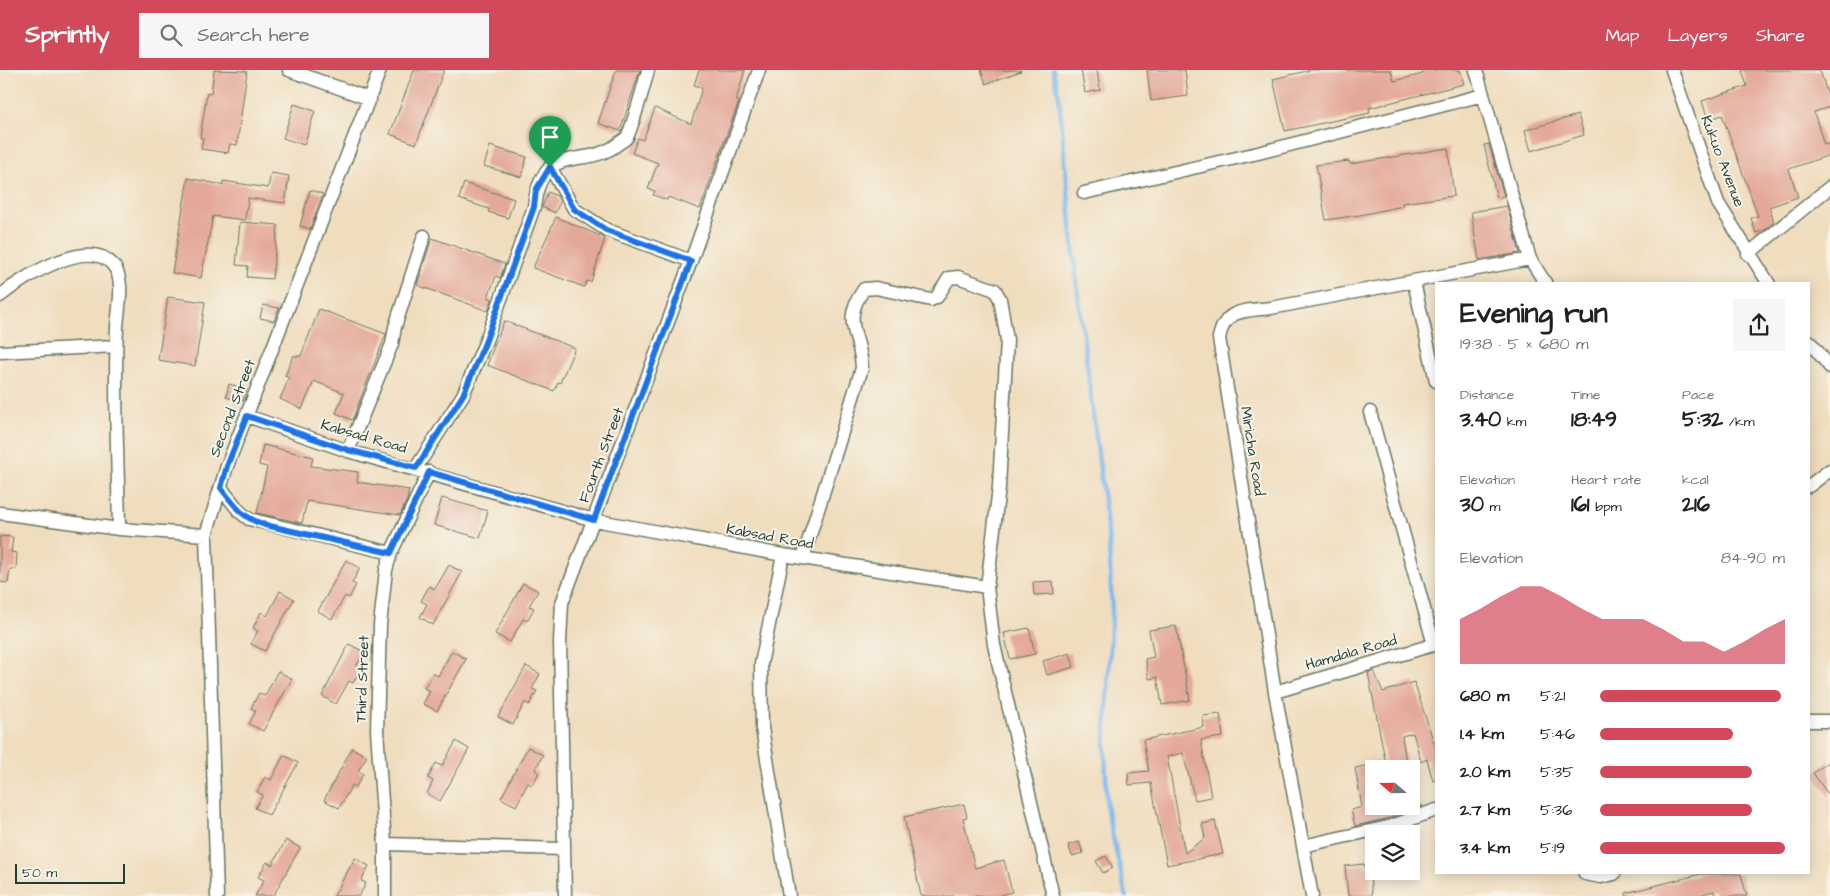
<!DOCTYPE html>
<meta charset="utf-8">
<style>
:root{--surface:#fff;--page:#f6f6f6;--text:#202124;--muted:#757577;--accent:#d1495b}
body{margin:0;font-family:"Architects Daughter",sans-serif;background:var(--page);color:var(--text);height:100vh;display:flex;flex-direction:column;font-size:19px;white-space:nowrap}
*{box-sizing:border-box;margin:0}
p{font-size:16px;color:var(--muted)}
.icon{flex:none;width:28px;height:28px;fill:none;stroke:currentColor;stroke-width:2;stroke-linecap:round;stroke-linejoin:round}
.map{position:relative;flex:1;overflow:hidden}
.details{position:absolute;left:1435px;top:212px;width:375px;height:592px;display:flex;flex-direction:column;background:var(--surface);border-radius:0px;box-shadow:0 2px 12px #0003}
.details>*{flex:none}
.needle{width:32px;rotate:290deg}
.controls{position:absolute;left:1365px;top:690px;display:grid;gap:10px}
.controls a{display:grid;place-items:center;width:55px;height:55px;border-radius:0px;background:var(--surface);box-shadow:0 2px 12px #0003;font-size:25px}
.scale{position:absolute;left:15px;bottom:12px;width:110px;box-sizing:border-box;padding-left:5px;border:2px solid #1f3d34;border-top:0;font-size:14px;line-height:18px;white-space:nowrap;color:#1f3d34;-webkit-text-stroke:4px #f7f3e8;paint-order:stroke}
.pin{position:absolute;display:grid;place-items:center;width:42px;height:42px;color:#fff;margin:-51px -21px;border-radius:50% 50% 50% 0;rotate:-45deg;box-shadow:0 0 5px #0007}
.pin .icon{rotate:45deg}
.round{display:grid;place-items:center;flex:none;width:52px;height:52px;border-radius:0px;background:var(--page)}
.head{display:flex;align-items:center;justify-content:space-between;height:85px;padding:0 25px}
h1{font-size:28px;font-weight:700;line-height:38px}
.metrics{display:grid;grid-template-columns:repeat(3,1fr);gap:8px;height:85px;padding:5px 25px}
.metrics div{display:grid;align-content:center}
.metrics b{font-size:21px;font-weight:700}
.metrics small{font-size:14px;font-weight:400}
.metrics p{font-size:14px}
.chart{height:140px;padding:10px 25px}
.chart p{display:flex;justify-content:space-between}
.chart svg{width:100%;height:90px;margin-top:5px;fill:var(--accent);opacity:.7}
ul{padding:0 25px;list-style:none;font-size:16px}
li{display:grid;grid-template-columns:80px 60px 1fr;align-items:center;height:38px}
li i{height:12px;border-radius:6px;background:var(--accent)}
header{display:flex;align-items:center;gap:30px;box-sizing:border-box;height:70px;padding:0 25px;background:var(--accent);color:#fff}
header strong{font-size:24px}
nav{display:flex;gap:28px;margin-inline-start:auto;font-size:18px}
.search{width:350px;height:45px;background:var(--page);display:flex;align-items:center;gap:12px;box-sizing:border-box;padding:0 18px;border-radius:0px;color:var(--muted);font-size:19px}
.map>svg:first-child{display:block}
</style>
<header>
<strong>Sprintly</strong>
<div class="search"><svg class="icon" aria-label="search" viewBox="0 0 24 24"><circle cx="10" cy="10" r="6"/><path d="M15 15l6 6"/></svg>Search here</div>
<nav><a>Map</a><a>Layers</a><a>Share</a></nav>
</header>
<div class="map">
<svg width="1830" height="826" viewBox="0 0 1830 826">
<rect width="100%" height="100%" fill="#f7f3e8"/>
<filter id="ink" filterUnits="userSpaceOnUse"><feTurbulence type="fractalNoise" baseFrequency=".02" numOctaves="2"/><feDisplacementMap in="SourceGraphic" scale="10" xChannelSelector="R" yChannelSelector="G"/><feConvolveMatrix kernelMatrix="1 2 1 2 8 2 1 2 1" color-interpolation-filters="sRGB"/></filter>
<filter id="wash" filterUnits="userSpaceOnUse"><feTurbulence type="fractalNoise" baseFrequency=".0096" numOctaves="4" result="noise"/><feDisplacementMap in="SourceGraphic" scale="20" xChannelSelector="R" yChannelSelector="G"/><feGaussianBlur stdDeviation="1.12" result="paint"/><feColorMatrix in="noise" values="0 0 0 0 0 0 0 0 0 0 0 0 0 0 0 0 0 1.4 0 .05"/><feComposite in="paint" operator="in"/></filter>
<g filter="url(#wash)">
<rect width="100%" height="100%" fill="#f0ddbe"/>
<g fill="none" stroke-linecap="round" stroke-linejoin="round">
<path stroke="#7db9ef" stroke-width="4.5" d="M1053 0 1059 27 1076 207 1109 471 1112 541 1105 674 1107 740 1126 826"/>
</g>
<g id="blocks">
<path fill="#e4a898" d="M214 0 247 1 237 75 230 74 228 83 201 79 203 68H200L207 23 211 24Z
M414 0H444L416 74 390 64Z
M616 0H640L620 61 598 53Z
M699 0H745L736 30 739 31 700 139 668 127 667 130 653 125 655 121 648 119 658 93 632 83 638 68 643 70 655 38 691 54 702 18 694 15Z
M981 0H1021V1L986 14Z
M1081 0H1097L1100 20 1085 23Z
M1147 0H1185L1188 26 1151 31Z
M1311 0H1391L1394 11 1423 4 1422 0H1460L1464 14 1369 38 1370 43 1285 61 1273 9Z
M1742 0H1820L1830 33V37L1814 42 1824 75 1830 73V85L1789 99 1798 127 1769 137 1774 152 1765 160 1756 163 1751 148 1758 146 1722 45 1708 50 1702 31 1747 16Z
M294 34 315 41 304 75 283 68Z
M1578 45 1584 65 1531 81 1525 60Z
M1489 74 1504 126 1497 128 1484 75Z
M490 76 527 87 521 107 484 96Z
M1448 78 1454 126 1402 133 1403 136 1360 145 1326 150 1316 95 1349 91 1350 94Z
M271 103 289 106 285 133 248 128 245 150 213 146 201 208 172 203 188 108 223 115V111L268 118Z
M464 113 514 129 508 148 488 142 489 139 459 129Z
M310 120 323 124 310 159 300 156Z
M548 122 557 126 560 132 555 143 542 137Z
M1507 136 1520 183 1479 190 1471 142Z
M556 147 605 168 591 212 587 211 584 217 533 198Z
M240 152 278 155 272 209 247 207 248 196 236 195Z
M432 168 505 194 500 208 496 206 488 227 492 229 488 241 417 215Z
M168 227 205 232 195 296 158 290Z
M263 235 279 238 274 251 260 248Z
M319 239 386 264 352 350 336 343 344 323 314 311 302 339 280 329 289 308 285 306 293 286H301Z
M504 251 575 278 560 313 558 312 554 321 487 295Z
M229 314 247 319 243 331 226 327Z
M263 375 313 387 311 396 358 402 357 412 409 420 407 430 400 445 307 431 302 453 257 443 267 397 259 395Z
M442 428 488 441 480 468 434 455Z
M0 466 13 467 11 482 17 483 16 499H10L8 513 0 512Z
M346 490 360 498 352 513 356 515 349 528 345 526 332 549 318 541Z
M449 495 462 502 433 555 420 547 427 534 421 531 429 516 435 519Z
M1053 511 1054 524 1034 525 1033 512Z
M523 513 538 521 529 536 534 538 527 551 523 549 510 572 495 564Z
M280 521 294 529 265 581 251 574 258 561 253 558 261 542 267 546Z
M1176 556 1190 630 1162 635 1157 607 1149 609 1145 589 1154 587 1149 560Z
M1029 558 1035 584 1010 589 1004 563Z
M349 574 364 582 356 597 360 600 353 613 349 611 336 634 322 626Z
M452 581 466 589 437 641 423 634 430 621 424 618 433 603 438 606Z
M1070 583 1074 597 1047 605 1043 591Z
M526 596 540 604 532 619 537 621 529 635 525 632 513 655 498 647Z
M278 601 292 609 263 661 249 654 256 641 251 638 259 623 265 626Z
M1374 601 1383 622 1414 612 1434 673H1436V710L1433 711 1427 689 1421 692 1413 663 1402 666 1407 699H1387L1368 603Z
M1220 644 1223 667 1201 670 1211 727 1195 730 1183 683 1167 687 1185 783 1205 768 1202 754 1215 751 1223 784 1167 795 1151 713 1129 715 1128 703 1149 701 1143 670 1204 657 1203 646Z
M456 671 469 679 440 731 427 724 433 711 428 708 436 693 442 696Z
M528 677 543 685 535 700 539 703 532 715 528 713 516 736 501 728Z
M352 678 367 686 358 701 363 704 356 717 352 715 339 738 324 730Z
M284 685 298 693 269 745 255 738 263 725 257 722 265 707 271 710Z
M1830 691V727L1813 703Z
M1374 694V736H1423L1390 748 1355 756 1351 740 1362 737 1355 698Z
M964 734 967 747 963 748 975 798 1004 790 1012 822 997 826H921L904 747Z
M286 770 300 778 273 826H255L264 810 258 807 267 792 272 795Z
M1079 772 1083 783 1072 786 1068 775Z
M1106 786 1113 798 1103 803 1096 791Z
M355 788 369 796 361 811 366 813 359 826H334Z
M1364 794V796H1369L1372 826H1348L1345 796Z
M1701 804H1741L1747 826H1715L1714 821 1695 826H1626V823Z"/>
</g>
</g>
<g filter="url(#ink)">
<use href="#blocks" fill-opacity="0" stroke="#687564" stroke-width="1"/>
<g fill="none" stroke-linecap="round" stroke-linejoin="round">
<g stroke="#687564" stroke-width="15">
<path id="street" d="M289 0 370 29
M1476 0 1530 189 1546 214
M1672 0 1718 133 1769 214
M550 97 574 139 607 160 691 191
M1084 123 1258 83 1483 25
M1748 184 1830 117
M1414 212 1436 311
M0 226C21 209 87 166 112 194 126 208 118 239 117 257 114 324 118 392 119 459
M1809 271 1830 297
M0 282 116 276
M1370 342 1434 575
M247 346 348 381 594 450 783 485 987 517 994 575 1053 826
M348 381 392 274 395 257 424 166
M416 398 463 325 485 273 534 137C542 70 583 101 618 74 620 72 625 70 627 67 632 58 645 12 648 0
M1809 416 1830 400
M221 418 240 442 249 449 391 483
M0 443 119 459 206 465
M783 485 761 594 762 658 789 826
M803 488 862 298C861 264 840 253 864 219L876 218 931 230 937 227 949 208 958 207 995 220 1000 229 1007 270 999 417 987 517
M1275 622 1436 574
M1809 651H1830
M385 774 563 779
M1303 776 1392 756 1436 740
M1585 804 1601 807 1614 804
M217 826 206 465 227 396 380 0
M385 826V774L377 660 380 555 386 500 391 483 429 402
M565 826 560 571 562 533 691 191 759 0
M1312 826 1275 622 1219 268C1225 238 1245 241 1271 238L1530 189"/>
</g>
<use href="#street" stroke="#fff" stroke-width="12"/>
</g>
</g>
<g fill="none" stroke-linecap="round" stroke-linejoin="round" filter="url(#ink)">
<g stroke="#fff" stroke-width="10">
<path id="route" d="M550 97 574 139 606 160 691 191 594 450 429 402 391 483 265 455C241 447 236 437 221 418L227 396 247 346 348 380 416 398 463 325 485 273 534 137 536 120Z"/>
</g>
<use href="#route" stroke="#1a73e8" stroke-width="6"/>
</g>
<g text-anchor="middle" stroke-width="4" stroke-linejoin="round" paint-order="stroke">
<g font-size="15" fill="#1f3d34" stroke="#f7f3e8">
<text transform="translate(1723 91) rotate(69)" y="5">Kukuo Avenue</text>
<text transform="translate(232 338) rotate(-69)" y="5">Second Street</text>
<text transform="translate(364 366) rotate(16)" y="5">Kabsad Road</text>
<text transform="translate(1253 381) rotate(81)" y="5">Miricha Road</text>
<text transform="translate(601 385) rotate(-69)" y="5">Fourth Street</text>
<text transform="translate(770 466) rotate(10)" y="5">Kabsad Road</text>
<text transform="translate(1351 582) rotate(-16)" y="5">Hamdala Road</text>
<text transform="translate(362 609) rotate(-88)" y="5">Third Street</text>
</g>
</g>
</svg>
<div class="controls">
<a><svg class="needle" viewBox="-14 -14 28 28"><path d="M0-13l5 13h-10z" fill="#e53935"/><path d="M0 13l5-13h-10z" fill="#757577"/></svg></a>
<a><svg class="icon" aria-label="layers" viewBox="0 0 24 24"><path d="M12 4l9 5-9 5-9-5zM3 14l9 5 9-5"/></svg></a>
</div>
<div class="scale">50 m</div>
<div class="pin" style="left:550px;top:97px;background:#1e9e55"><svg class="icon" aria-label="arrive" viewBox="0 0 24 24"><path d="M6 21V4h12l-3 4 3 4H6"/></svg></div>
<section class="details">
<div class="head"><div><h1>Evening run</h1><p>19:38 · 5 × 680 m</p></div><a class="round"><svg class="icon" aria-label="share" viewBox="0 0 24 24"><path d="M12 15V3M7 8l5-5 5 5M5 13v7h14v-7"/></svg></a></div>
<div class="metrics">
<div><p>Distance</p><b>3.40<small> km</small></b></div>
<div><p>Time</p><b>18:49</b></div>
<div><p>Pace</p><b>5:32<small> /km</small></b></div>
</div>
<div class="metrics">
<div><p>Elevation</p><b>30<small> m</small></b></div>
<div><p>Heart rate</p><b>161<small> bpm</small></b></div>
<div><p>kcal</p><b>216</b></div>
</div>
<div class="chart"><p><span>Elevation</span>84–90 m</p>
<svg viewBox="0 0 160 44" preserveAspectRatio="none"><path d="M0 44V22L10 17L20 11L30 6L40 6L50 11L60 17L70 22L80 22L90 22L100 27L110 33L120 33L130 38L140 33L150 27L160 22V44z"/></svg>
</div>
<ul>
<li><b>680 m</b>5:21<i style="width:98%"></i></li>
<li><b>1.4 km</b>5:46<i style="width:72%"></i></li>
<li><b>2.0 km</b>5:35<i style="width:82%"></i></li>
<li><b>2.7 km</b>5:36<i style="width:82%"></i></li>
<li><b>3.4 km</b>5:19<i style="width:100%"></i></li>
</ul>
</section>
</div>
